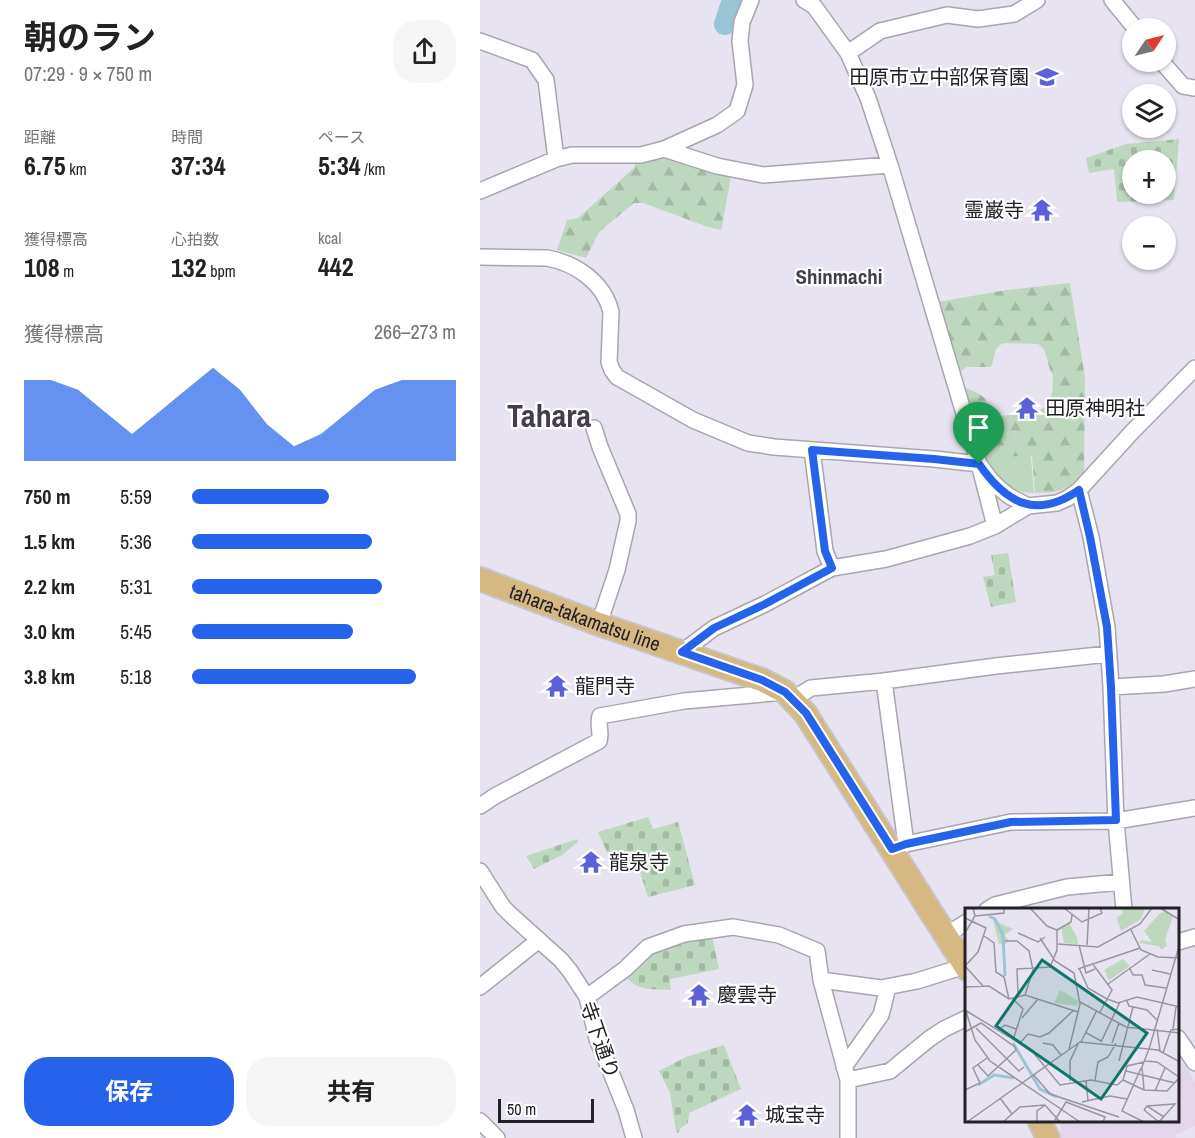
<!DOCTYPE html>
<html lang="ja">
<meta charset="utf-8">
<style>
:root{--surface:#fff;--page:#f6f6f6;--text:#222;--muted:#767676;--accent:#2563eb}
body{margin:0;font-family:"Archivo Narrow","Noto Sans JP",sans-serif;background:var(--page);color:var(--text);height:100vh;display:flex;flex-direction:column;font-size:22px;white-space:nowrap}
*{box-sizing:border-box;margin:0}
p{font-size:20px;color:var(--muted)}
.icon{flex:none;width:33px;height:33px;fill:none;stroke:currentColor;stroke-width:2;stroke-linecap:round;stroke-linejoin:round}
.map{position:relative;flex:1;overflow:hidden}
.side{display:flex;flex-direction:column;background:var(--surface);width:480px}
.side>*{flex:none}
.needle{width:39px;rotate:55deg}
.tools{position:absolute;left:642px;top:18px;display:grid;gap:12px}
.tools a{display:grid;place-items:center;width:54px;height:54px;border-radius:50%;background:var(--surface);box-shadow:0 2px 4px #0004;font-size:30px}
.scale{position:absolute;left:18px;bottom:15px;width:96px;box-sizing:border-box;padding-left:6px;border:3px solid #232126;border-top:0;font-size:16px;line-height:21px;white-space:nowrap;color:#232126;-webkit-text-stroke:4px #fff;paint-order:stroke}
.pin{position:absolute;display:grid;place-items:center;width:51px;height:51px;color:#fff;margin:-62px -26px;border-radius:50% 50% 50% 0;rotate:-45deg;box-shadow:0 0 6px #0007}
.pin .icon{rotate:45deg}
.round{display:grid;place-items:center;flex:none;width:63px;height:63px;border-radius:24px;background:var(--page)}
.head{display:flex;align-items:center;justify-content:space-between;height:102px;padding:0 24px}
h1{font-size:33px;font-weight:700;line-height:45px}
.metrics{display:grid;grid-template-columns:repeat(3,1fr);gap:9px;height:102px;padding:6px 24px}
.metrics div{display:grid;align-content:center}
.metrics b{font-size:26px;font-weight:700}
.metrics small{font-size:16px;font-weight:400}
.metrics p{font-size:16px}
.chart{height:168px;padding:12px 24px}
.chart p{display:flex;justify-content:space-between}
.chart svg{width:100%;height:108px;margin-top:6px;fill:var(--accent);opacity:.7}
.button{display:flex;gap:12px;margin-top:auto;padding:12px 24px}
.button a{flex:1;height:69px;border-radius:24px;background:var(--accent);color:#fff;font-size:24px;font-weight:700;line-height:69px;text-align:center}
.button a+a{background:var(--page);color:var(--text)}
ul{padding:0 24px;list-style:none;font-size:20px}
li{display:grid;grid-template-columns:96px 72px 1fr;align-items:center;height:45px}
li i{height:15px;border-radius:8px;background:var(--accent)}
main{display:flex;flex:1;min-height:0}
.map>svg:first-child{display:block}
</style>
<main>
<section class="side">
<div class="head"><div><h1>朝のラン</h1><p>07:29 · 9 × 750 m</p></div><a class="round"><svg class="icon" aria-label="share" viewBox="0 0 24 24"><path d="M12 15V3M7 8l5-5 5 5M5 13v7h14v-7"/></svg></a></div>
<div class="metrics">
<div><p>距離</p><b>6.75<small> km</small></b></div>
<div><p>時間</p><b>37:34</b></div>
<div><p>ペース</p><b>5:34<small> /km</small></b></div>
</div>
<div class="metrics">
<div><p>獲得標高</p><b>108<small> m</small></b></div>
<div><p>心拍数</p><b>132<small> bpm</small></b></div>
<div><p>kcal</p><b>442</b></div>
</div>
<div class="chart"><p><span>獲得標高</span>266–273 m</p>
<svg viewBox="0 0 160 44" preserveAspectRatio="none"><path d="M0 44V11L10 11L20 15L30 24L40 33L50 24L60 15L70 6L80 15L90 29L100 38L110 33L120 24L130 15L140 11L150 11L160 11V44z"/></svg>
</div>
<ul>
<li><b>750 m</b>5:59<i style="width:52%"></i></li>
<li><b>1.5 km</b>5:36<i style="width:68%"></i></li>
<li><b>2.2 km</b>5:31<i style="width:72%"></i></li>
<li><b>3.0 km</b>5:45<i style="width:61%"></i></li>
<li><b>3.8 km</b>5:18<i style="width:85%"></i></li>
</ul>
<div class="button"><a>保存</a><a>共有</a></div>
</section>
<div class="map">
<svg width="715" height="1138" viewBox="0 0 715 1138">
<defs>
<pattern id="forest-firs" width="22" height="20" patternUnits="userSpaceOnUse" patternTransform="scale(1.5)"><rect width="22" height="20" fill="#bed8bf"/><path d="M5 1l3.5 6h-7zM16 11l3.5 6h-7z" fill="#a3b9a4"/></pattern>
<pattern id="cemetery-stones" width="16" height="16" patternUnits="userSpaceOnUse" patternTransform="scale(1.5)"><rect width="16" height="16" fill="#bed8bf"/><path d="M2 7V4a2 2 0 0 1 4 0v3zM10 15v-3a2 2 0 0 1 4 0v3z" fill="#a3b9a4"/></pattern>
</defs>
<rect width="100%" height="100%" fill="#e8e3f0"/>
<path fill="#e4d6ea" d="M699 1056 715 1082V1126L695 1135 696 1138H581L580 1122H698Z"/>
<path fill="#bed8bf" d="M549 436 554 493C520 493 509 465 498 439Z"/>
<path fill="url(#forest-firs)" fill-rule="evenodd" d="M191 154 252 172 241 230 225 226 163 203H154L119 232 106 258 77 250 87 220 98 218 154 168 156 161 183 159Z
M590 283 605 378 604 473C585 492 582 492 555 493L552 456 507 457 498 438 458 302 526 290ZM524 343 558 344C569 350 566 365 573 375 572 384 574 395 569 403 559 418 534 411 519 417 513 419 508 422 501 423L498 418C517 401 502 394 485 388L481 372 486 367H511C516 357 512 348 524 343Z"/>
<path fill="url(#cemetery-stones)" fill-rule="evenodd" d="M699 139 694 200 637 202 634 169 609 173 606 158 646 144ZM686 160V194H652V160Z
M528 553 536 602 511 607 503 577 515 575 511 555Z
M168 817 173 829 198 822 215 885 168 897 156 860 135 865 131 861 118 832Z
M97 839 98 842 82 855 54 869 46 856Z
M232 936 239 969 190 979 191 990C175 989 159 991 148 979L169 952 203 940Z
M244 1045 261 1089 209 1113 208 1123 201 1128 198 1133 196 1131 190 1093 179 1071 206 1057Z"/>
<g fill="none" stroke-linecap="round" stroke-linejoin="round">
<path stroke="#99c5d5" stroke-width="22" d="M245 24 253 0"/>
<g stroke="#a9a4b0" stroke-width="18">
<path id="street" d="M324 0 334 6 368 53 388 98 410 165 499 464 515 526
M632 0 655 28
M0 41 52 60 66 80 76 159
M368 53 400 31 467 15 498 19 534 14 557 0
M682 62 703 86 715 88
M184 149 237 166 283 175 410 165
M0 191 76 159 92 155H161L184 149 237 125 257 111 265 85 260 41 262 22 271 0
M0 257 67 258C95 263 124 282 131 312L129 362 132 370 137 377 213 420 268 443 294 447 454 459 499 464 510 479 519 488 529 496 548 506 577 503 588 498 599 490 652 432 715 368
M114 428 120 447 148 514V521L137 570 119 624
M332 450 345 551 352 568
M599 490 611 537 627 627 631 687 636 821 644 910
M202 652 234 628 285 604 352 568 406 559 490 536 515 526 548 506
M404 681 426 844
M631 687 684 684 715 679
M313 699 331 688 404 681 516 666 628 654
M0 806 15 796 119 741C122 733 117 724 120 716L204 701 305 692
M412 849 426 844 531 822 636 821 715 808
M0 871 23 907 31 915 81 960 90 971 107 997 117 1039 130 1070 146 1110 154 1138
M507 910 515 905 587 887 641 882
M466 935 487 922
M698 942 715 937
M341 980 368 1080V1138
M0 987 59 940
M107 997 145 969 168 947 204 934 253 927 299 935 337 951 341 980 401 988 437 981 485 966
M698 1038 715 1063
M364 1067 401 1015 408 987
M368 1080 410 1071 449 1039 464 1029 487 1018
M0 1121 17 1138"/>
</g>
<g stroke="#c6c5c7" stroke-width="26">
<g id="primary">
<path id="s1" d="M0 579 119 624 282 680 305 692 325 713 487 969"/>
<path d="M560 1122 568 1138"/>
</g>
</g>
<use href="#street" stroke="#fff" stroke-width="15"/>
<use href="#primary" stroke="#d6b882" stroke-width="22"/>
</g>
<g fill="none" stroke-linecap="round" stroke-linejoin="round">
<g stroke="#fff" stroke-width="12">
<path id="route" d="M332 450 454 459 499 464C526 503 556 520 599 490L610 537 627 627 631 687 636 820 531 822 426 844 412 849 326 713 305 692 282 680 202 652 234 628 285 604 352 568 345 551Z"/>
</g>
<use href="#route" stroke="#2563eb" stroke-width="8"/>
</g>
<defs>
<g id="school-bare" transform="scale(1.8)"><path d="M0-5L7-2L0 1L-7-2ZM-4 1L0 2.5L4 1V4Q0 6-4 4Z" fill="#5d61d9" stroke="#fff" stroke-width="2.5" paint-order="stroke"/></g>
<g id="temple-bare" transform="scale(1.8)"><path d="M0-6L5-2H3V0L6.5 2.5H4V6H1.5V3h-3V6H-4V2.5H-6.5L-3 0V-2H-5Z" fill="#5d61d9" stroke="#fff" stroke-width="2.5" paint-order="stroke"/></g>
</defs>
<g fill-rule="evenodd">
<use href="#school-bare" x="567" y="77"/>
<use href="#temple-bare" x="562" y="210"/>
<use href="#temple-bare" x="547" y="408"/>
<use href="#temple-bare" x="77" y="686"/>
<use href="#temple-bare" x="111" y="862"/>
<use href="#temple-bare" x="219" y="995"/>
<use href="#temple-bare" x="267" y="1115"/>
</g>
<g text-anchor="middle" stroke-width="4.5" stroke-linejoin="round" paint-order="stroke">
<g font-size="20" fill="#232126" stroke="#fff" text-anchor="start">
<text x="549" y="84" text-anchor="end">田原市立中部保育園</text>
<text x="544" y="217" text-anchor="end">霊巌寺</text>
<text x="565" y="415">田原神明社</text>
<text x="95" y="693">龍門寺</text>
<text x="129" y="869">龍泉寺</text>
<text x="237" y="1002">慶雲寺</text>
<text x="285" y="1122">城宝寺</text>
</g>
<g font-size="20" fill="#232126" stroke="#fff">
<text dy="7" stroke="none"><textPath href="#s1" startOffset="112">tahara-takamatsu line</textPath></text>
<text transform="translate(120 1040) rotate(71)" y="7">寺下通り</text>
</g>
<g font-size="21" font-weight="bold" fill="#433e49" stroke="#fff">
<text x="359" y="284">Shinmachi</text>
</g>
<g font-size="32" font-weight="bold" fill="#433e49" stroke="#fff">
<text x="69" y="427">Tahara</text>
</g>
</g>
<g transform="translate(485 908)">
<rect width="214" height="214" fill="#e8e3f0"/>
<path d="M156 0H180L176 11 156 23 152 10 158 5ZM104 15 112 29 113 36 99 35 96 19ZM158 51 165 58 144 72 139 62Z" fill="#bed8bf"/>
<path d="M201 4 208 9 200 31 202 38 196 42 194 38 174 35 176 32 187 34 179 23 195 5ZM28 12 48 21 39 27 44 32 40 37 34 36ZM95 82 114 93 112 98 89 95Z" fill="#bed8bf"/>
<path fill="none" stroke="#99c5d5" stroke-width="3" d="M24 8 30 11 38 27 40 68M48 135 75 181 92 189M13 177 29 167 49 170"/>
<path fill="none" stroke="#99959f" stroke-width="1.5" d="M99 0 117 14 137 5 135 0M195 0 215 12M10 8 39 5V0M0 10 21 20 13 44 0 58M92 22 106 14 107 7M166 22 176 42 193 49 215 50M0 25 10 8 8 0M53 25 73 34 80 29M19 28 29 35 31 64 39 69 44 91M75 30 90 53 109 65 115 96 104 141M40 33H52L64 43 68 62 60 87M93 36 133 39 175 16 187 0M114 37 121 65 130 61M122 37 124 0M127 55 147 82 135 104M0 58 18 78M114 60 123 80 142 91 153 95 172 89 215 99M113 61 175 40M165 61 168 67H177L180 77 201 80M187 62 205 66M143 76 185 46M0 79 24 78 44 91 60 87 113 104M53 87 52 61 85 59 92 42V22L82 18 65 0M47 90 58 101 48 132M162 93 164 98 182 102 192 112M115 94 161 119 215 125M0 100 10 132 25 153 115 214M0 102 67 143 95 177 126 172 152 177 158 172M57 110 73 91M11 120 54 163 59 159M192 121 195 143M208 121 211 99M33 122 40 117 51 121M0 124 16 115 50 139 51 142 23 168 13 157M120 124 136 133M116 134 132 102M136 134 155 94M78 135 88 137 96 147M147 135 154 115M54 136 63 126 75 129 84 125 109 102M184 141 215 35M198 145 206 122 215 121M154 153 168 99M180 153 192 154 214 169M176 160 157 203 179 214M161 163 210 175M68 166 85 186 154 209M130 172 133 154 143 149 151 135M158 172 179 182 202 183 215 169M158 172 162 158 179 154M105 173V153L113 136M121 173 123 192M0 182 15 175 8 160 22 150M179 182 177 159 184 141M190 183 200 160M35 190 47 206M117 194 145 188 162 191M80 197 95 214M182 198 210 196 194 214M179 202 182 198 199 209M179 202 194 214M90 212 101 194 140 209 138 214M2 214 115 134 193 142 215 154M38 214 55 199 80 197M72 214V203L79 198"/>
<path fill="#0f766e" fill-opacity="0.15" stroke="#0f766e" stroke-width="3" d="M77 52 182 125 136 191 31 118Z"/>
<rect width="214" height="214" fill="none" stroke="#232126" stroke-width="3"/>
</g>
</svg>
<div class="tools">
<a><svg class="needle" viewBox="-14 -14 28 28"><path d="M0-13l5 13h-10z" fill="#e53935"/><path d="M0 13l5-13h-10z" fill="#767676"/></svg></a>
<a><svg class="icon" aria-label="layers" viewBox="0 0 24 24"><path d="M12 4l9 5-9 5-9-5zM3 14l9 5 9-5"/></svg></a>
<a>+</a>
<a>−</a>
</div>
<div class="scale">50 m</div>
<div class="pin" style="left:499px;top:464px;background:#1e9e55"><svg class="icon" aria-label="arrive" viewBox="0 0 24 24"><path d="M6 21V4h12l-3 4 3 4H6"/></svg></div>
</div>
</main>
